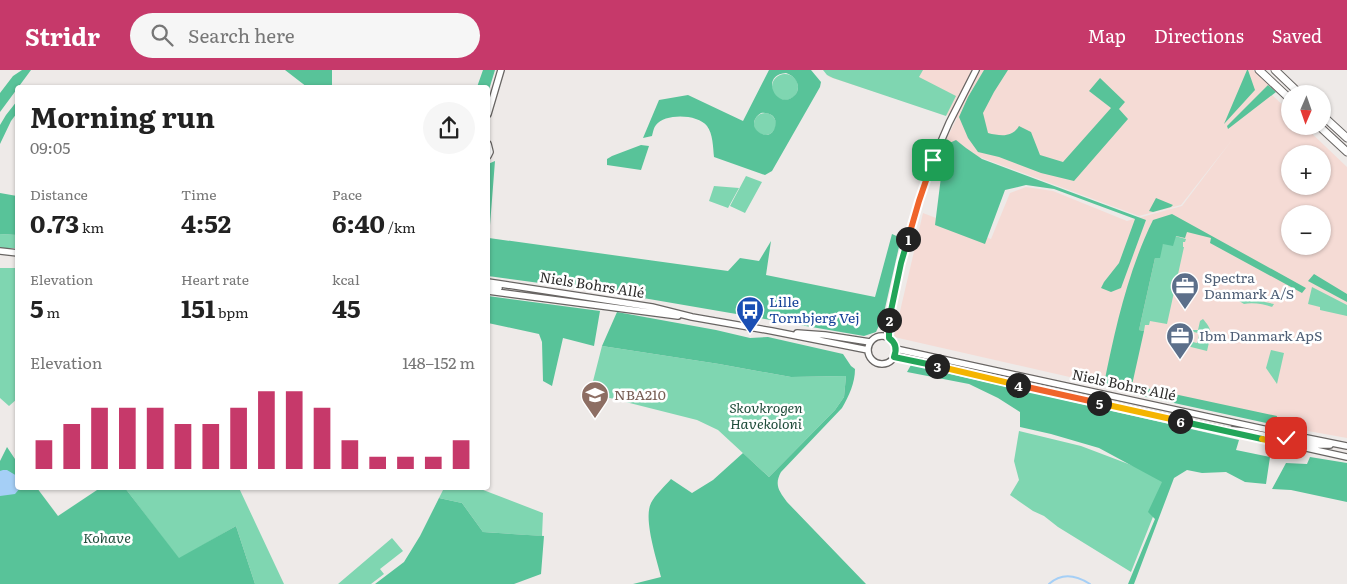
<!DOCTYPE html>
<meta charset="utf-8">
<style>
:root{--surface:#fff;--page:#f6f6f6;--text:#222;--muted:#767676;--accent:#c6396a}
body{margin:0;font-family:Literata,serif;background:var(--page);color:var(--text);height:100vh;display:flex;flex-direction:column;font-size:19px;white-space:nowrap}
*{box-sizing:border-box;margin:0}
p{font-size:16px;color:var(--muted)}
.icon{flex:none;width:28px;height:28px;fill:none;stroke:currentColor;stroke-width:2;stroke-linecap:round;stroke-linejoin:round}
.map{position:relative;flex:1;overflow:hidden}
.sheet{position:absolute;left:15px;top:15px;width:475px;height:405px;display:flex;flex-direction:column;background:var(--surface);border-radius:5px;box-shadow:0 1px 4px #0004}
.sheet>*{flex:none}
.needle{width:32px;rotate:182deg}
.fabs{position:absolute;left:1281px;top:15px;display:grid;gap:10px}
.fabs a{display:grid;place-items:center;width:50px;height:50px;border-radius:50%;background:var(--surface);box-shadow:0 1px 4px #0004;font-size:25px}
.pin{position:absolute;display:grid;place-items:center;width:42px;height:42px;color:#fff;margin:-21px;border-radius:10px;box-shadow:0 2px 8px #0006}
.km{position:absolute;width:25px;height:25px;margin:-12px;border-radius:50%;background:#222;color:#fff;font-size:14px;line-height:25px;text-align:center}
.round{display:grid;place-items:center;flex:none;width:52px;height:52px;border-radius:26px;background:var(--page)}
.head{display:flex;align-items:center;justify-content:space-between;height:85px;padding:0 15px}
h1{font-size:28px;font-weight:700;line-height:38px}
.metrics{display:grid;grid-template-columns:repeat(3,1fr);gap:8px;height:85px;padding:5px 15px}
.metrics div{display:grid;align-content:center}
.metrics b{font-size:25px;font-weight:700}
.metrics small{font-size:14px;font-weight:400}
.metrics p{font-size:14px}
.chart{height:140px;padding:10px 15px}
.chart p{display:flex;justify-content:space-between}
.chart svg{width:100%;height:90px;margin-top:5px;stroke:var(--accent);stroke-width:6}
header{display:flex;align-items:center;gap:30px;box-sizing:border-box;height:70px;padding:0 25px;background:var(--accent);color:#fff}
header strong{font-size:24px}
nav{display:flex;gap:28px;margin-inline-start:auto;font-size:18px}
.search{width:350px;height:45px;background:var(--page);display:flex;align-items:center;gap:12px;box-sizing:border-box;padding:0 18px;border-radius:28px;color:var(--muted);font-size:19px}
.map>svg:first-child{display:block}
</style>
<header>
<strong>Stridr</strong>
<div class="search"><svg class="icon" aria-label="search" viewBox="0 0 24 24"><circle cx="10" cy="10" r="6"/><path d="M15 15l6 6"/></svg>Search here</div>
<nav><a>Map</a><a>Directions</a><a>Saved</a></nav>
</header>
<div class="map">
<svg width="1347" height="514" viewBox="0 0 1347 514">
<rect width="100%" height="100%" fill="#eeeae8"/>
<path fill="#f5dbd5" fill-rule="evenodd" d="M826 0H1253L1272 18 1269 22 1290 42V56H1304L1347 97V368L1297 359 894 267 923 143 991 169 1010 123 1026 117 1053 121 1127 151 1182 136 1232 70 1181 135 1139 146 944 74 957 48 829 7ZM1290 84H1322V116H1290ZM1290 144H1322V176H1290Z"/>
<path fill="#7fd6b1" d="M823 0H923L919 7 956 26 946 46 833 8 827 5Z
M772 17a13 13 0 1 1 26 0a13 13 0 1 1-26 0Z
M754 54a11 11 0 1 1 22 0a11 11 0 1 1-22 0Z
M746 106 762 112 745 143 730 136Z
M714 116 739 118 728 138 709 131Z
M0 164 17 165V178H0Z
M1175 166 1186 169 1185 172H1183V177H1184L1167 254 1150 251 1149 255H1145L1144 261 1139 260 1155 188 1163 174Z
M0 198H17V329L9 336 0 328Z
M1312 217 1347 235V246L1320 240V237L1308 234Z
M1231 225 1242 227 1244 230 1246 228 1274 234 1272 237C1264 234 1252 232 1244 234L1236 229H1230Z
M1203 249C1207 254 1212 259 1210 266L1190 261V260H1198L1200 251Z
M1199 265 1210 268 1207 281 1187 276 1188 271 1197 273Z
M602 276 719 294 791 307 846 306 844 327 835 340 769 407 718 360 697 350 590 323Z
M1271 280 1284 283 1277 314 1266 298Z
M1019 361 1081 376 1168 409 1131 502 1058 457 1044 446 1033 441 1010 425 1019 410 1014 391Z
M125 418H239L284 514H255L236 456 179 489Z
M444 418H478L543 443 542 466 483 462 462 433 439 428Z
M392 468 403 481 380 499 384 504 371 514H338Z"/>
<path fill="#58c399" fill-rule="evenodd" d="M22 0H31L0 42V23L13 6Z
M285 0H332V17H307Z
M483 0H495L488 23V18L477 17Z
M769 0H811L821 12 820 17 772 101 765 105 714 87C713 77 713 64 707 56 698 44 665 43 656 55 654 57 653 62 652 66L643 68 659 30 688 25 743 51ZM786 3C796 6 802 17 795 25 778 43 758 5 786 3ZM761 43C770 42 778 47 775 57 770 76 741 56 761 43Z
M984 0H1008L994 22 983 43 988 63C1000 66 1012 68 1019 56L1031 62 1040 85 1063 92 1111 38 1089 21 1100 8 1125 32 1119 39 1128 49 1074 111 1041 103 999 87 978 82 968 68 959 47 968 27Z
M1247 0H1248L1255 20 1224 54Z
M1268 15 1276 22 1228 59 1227 56Z
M17 31V43L11 51 0 74V55L6 45Z
M956 70 966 78 982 89 1146 150 1121 218 1111 222 1101 218 1104 212 1119 193 1135 149 1054 119 1026 115 1005 120 985 174 935 155 945 75Z
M641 75 649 76 641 100 607 95V89L612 86Z
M495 91 489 168 728 201 740 188 759 191 771 171 766 205 875 227 892 164 901 168 883 247 876 262 864 266 614 223 488 206V94Z
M0 123 17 126V165L0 164Z
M1156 128 1173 135 1171 137 1153 142 1149 141Z
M1172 144 1306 218 1302 223 1210 173 1211 168 1187 162 1185 168 1176 166 1173 176 1163 174 1160 188H1155L1139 260 1144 261 1132 315 1277 346 1276 355 1128 323 1104 314C1115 259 1128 201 1153 150Z
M1314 204 1347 224V232L1308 211Z
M488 226 600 241 594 276 563 268 552 316 543 311 542 272 539 264 488 253Z
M617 242 716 260 750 268 768 267 843 284 851 296 855 299C855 313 849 326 842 338L781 402C774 415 779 421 787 432L866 514H633L661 507C657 490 643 449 651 433 655 425 665 416 671 409L692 423 713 410 743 383 769 407 835 340 844 327 846 306 791 307 719 294 602 276Z
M911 295 1239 370 1236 380 1270 387 1266 414 1245 412 1226 402 1202 403 1187 400 1174 408 1134 514H1128L1155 449 1148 442 1162 412 1099 378 1051 364 1020 357V342L998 328 969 314 907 302Z
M7 377 17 392 18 418H37L58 446 100 418H125L179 488 236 456 255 514H0V391Z
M1310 387 1347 393V432L1291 420 1272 419 1286 393 1307 394Z
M439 428 462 433 483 462 544 466 541 504 514 514H375L404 492 420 466Z"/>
<path fill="#a5cff6" d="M3 400H7L17 406 18 418H20L15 424 0 426V401Z"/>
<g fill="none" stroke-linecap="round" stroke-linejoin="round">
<path stroke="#a5cff6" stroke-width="2" d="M1049 514C1062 502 1076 505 1090 514"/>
<g stroke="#686563" stroke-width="8">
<path id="minor" d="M488 44 501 0
M488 74 490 82 488 86
M0 181 18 183
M488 212 652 237 692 247 772 261 868 280
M488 216 499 218
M488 221 678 246
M797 263 825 265 870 272
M868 280a14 14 0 1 1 28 0a14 14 0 1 1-28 0Z
M889 268 888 253 901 193 919 131 933 90 949 53 976 0
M896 279 1287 364 1347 376
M894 287 1347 387
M1233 360 1243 361 1278 368 1287 364
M1280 370 1286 368 1318 375H1330"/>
</g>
<g stroke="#686563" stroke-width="9">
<path id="major" d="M1259 0 1290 29
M1275 0 1300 24
M1322 45 1347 68
M1319 56 1347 82"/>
</g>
<use href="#minor" stroke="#fff" stroke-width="5.5"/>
<use href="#major" stroke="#fff" stroke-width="7"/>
</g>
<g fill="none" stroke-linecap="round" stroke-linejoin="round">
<g stroke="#fff" stroke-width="10">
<path id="split-1" d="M908 169 919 131 933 90"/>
</g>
<g stroke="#fff" stroke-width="10">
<path id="split-2" d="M889 250 901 193 908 169"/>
</g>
<g stroke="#fff" stroke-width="10">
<path id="split-3" d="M889 250V268C896 273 897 280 894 287L937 296"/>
</g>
<g stroke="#fff" stroke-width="10">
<path id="split-4" d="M937 296 1018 315"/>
</g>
<g stroke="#fff" stroke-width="10">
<path id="split-5" d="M1018 315 1099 333"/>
</g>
<g stroke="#fff" stroke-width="10">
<path id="split-6" d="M1099 333 1180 351"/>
</g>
<g stroke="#fff" stroke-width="10">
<path id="split-7" d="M1180 351 1262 369"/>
</g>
<g stroke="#fff" stroke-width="10">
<path id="split-8" d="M1262 369 1276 372 1286 368"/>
</g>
<use href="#split-1" stroke="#f0652b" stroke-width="6"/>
<use href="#split-2" stroke="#22a559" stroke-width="6"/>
<use href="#split-3" stroke="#22a559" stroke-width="6"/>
<use href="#split-4" stroke="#f5b400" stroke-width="6"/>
<use href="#split-5" stroke="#f0652b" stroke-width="6"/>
<use href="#split-6" stroke="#f5b400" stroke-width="6"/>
<use href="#split-7" stroke="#22a559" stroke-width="6"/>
<use href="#split-8" stroke="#f5b400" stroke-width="6"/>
</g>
<defs>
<g id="office-pin" transform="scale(1.4375)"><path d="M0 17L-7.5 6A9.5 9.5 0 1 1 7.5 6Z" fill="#5c6f8a" stroke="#fff"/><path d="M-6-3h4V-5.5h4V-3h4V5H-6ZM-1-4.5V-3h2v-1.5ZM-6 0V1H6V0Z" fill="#fff"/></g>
<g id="bus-pin" transform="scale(1.4375)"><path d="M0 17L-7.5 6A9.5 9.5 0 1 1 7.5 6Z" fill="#1a4fb4" stroke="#fff"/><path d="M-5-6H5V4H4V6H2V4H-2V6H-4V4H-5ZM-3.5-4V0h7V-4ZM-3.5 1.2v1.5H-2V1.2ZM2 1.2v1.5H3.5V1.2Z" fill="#fff"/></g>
<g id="school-pin" transform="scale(1.4375)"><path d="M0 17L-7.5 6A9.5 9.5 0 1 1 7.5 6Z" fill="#8d6e63" stroke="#fff"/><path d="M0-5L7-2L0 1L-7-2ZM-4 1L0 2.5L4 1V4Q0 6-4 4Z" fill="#fff"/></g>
</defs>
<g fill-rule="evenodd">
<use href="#office-pin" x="1185" y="216"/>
<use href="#bus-pin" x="750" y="240"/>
<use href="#office-pin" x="1180" y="266"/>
<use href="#school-pin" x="595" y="325"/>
</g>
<g text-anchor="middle" stroke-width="5" stroke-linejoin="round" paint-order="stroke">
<g font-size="14" fill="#4e5e75" stroke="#fff" text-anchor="start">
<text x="1204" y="213">Spectra<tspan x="1204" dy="16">Danmark A/S</tspan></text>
<text x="1199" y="271">Ibm Danmark ApS</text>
</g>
<g font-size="14" fill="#302f2e" stroke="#fff">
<text transform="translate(592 215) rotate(9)" y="5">Niels Bohrs Allé</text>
<text transform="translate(1124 315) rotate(12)" y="5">Niels Bohrs Allé</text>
</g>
<g font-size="14" fill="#164399" stroke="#fff" text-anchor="start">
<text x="769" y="237">Lille<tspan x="769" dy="16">Tornbjerg Vej</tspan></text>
</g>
<g font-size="14" fill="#785e54" stroke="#fff" text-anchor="start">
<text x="614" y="330">NBA210</text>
</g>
<g font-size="14" font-style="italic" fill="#1f4c3a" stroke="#fff">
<text x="766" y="343">Skovkrogen<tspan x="766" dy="16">Havekoloni</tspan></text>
<text x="107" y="473">Kohave</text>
</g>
</g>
</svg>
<div class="fabs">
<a><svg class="needle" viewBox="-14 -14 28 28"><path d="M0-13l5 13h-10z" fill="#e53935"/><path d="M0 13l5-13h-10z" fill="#767676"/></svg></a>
<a>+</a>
<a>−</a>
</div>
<div class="pin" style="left:933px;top:90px;background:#1e9e55"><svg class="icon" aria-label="arrive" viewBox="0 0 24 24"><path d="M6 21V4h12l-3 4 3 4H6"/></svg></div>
<div class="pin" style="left:1286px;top:368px;background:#d93025"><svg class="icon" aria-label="check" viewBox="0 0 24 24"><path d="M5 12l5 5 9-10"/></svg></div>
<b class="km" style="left:908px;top:169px">1</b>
<b class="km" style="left:889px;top:250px">2</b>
<b class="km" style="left:937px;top:296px">3</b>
<b class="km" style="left:1018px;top:315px">4</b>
<b class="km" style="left:1099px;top:333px">5</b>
<b class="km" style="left:1180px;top:351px">6</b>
<section class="sheet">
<div class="head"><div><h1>Morning run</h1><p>09:05</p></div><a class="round"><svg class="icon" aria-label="share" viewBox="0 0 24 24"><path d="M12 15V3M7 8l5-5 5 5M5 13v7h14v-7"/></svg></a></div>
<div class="metrics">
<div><p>Distance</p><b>0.73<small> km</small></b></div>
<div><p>Time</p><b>4:52</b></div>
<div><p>Pace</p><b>6:40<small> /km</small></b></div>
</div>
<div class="metrics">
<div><p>Elevation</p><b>5<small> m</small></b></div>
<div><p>Heart rate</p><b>151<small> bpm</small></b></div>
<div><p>kcal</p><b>45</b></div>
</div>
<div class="chart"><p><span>Elevation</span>148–152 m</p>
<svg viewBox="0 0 160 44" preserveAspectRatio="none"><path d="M5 44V30M15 44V22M25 44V14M35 44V14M45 44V14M55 44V22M65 44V22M75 44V14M85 44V6M95 44V6M105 44V14M115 44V30M125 44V38M135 44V38M145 44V38M155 44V30"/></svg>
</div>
</section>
</div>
